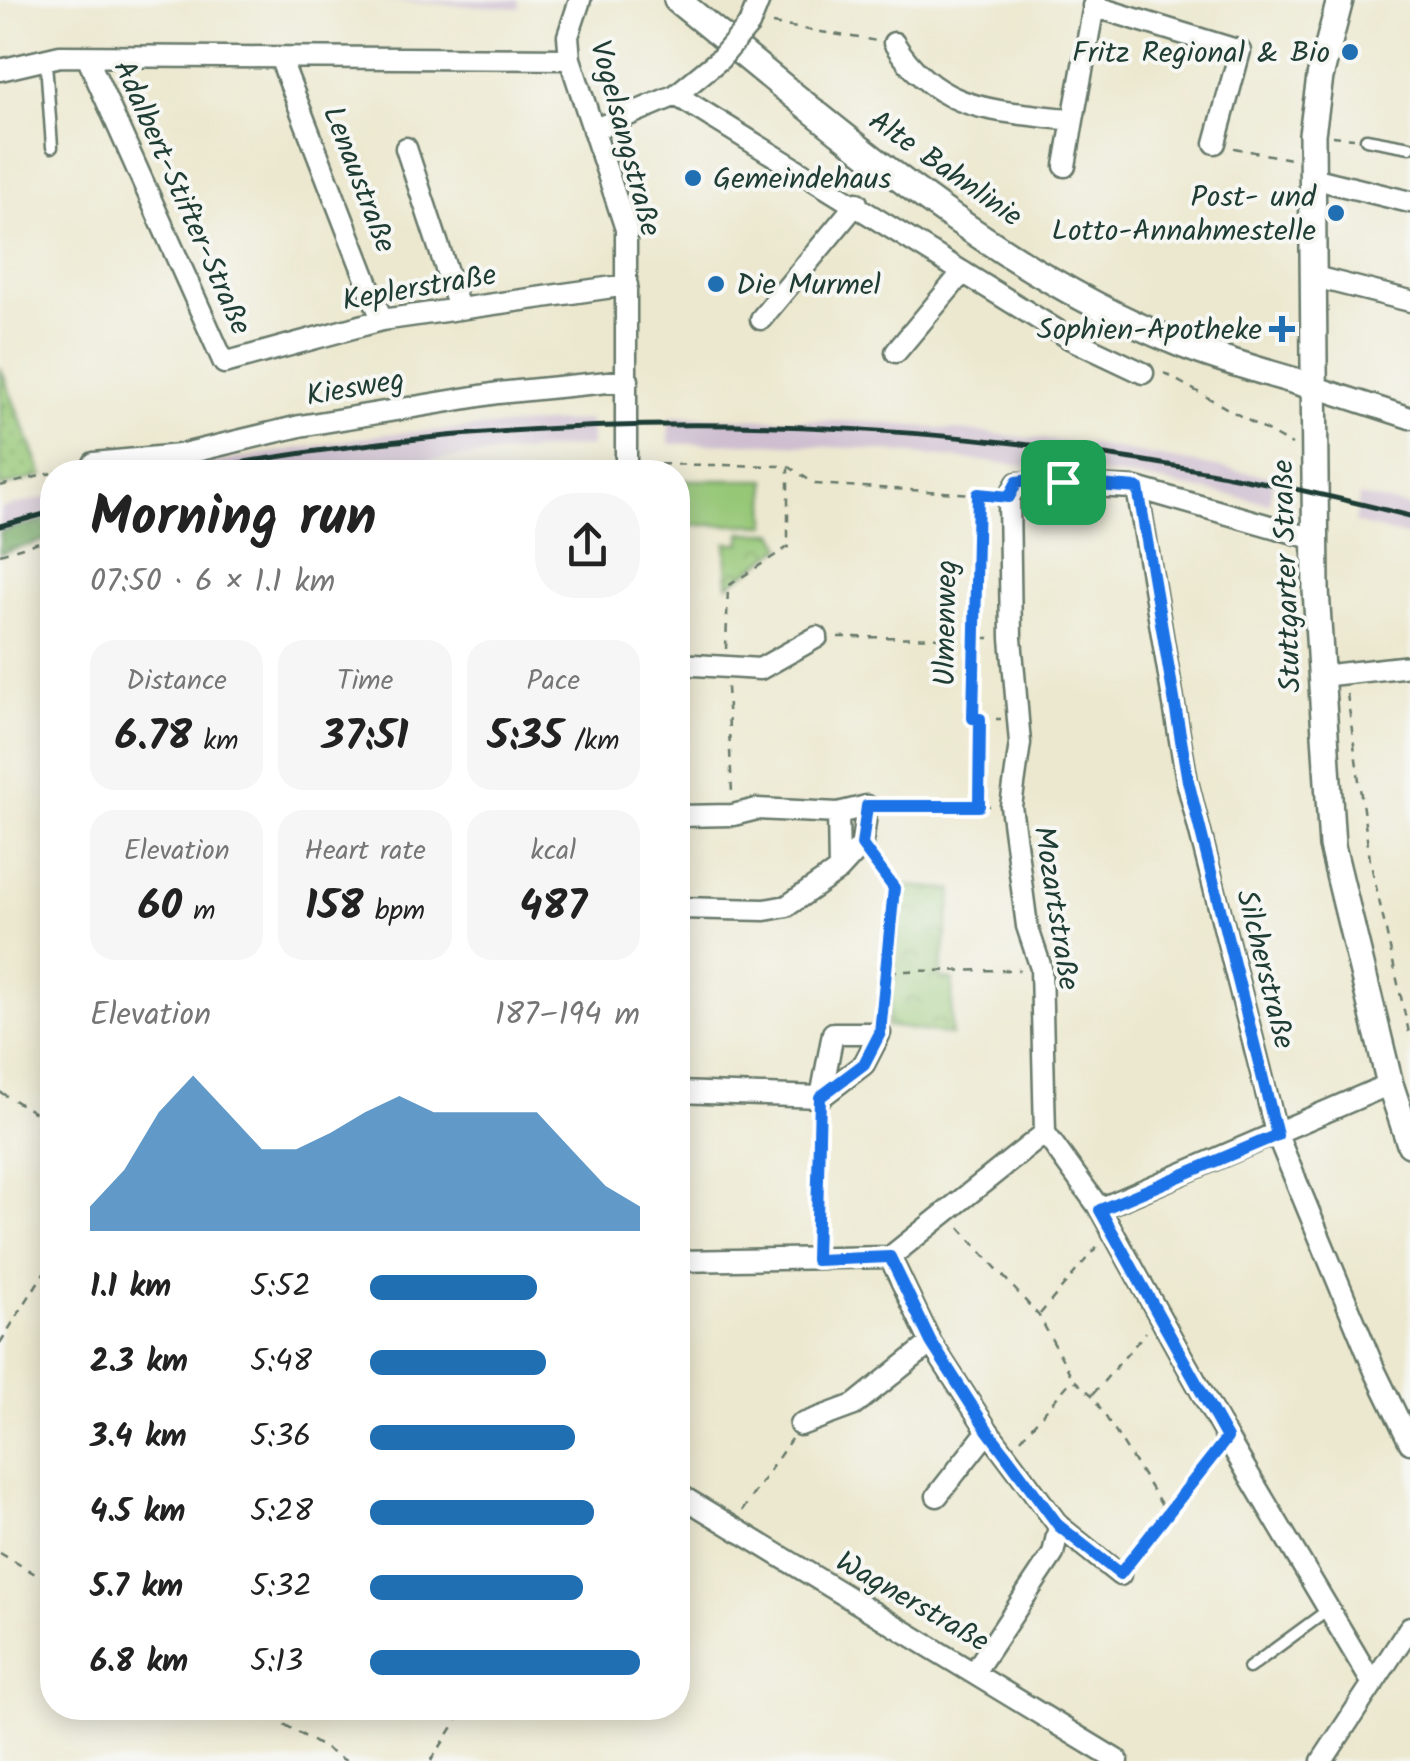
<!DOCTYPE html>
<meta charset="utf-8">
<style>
:root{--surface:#fff;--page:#f6f6f6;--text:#222;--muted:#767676;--accent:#1f6fb2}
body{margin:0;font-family:Kalam,sans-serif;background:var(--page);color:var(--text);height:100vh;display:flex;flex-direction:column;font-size:38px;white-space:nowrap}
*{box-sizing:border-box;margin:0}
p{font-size:32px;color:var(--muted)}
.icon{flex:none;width:55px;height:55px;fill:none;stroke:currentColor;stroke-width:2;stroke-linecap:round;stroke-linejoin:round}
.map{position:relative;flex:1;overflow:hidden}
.sheet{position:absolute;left:40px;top:460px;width:650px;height:1260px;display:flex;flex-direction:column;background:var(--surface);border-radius:40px;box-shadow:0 5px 25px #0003}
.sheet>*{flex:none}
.pin{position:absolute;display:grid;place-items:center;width:85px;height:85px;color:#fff;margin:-42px;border-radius:20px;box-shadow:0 5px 15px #0006}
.round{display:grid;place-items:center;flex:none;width:105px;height:105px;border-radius:40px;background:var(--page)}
.summary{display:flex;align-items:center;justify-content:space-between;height:170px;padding:0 50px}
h1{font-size:55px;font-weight:700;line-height:75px}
.stats{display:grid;grid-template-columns:repeat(3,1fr);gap:15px;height:170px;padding:10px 50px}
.stats div{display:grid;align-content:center;border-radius:25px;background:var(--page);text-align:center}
.stats b{font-size:42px;font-weight:700}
.stats small{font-size:28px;font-weight:400}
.stats p{font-size:28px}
.chart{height:280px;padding:20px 50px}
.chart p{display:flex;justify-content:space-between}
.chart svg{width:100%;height:180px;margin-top:10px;fill:var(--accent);opacity:.7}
ul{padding:0 50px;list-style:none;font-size:32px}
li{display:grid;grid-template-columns:160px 120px 1fr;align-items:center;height:75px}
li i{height:25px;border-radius:12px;background:var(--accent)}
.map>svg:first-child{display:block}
</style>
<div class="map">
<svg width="1410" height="1761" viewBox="0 0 1410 1761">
<defs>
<pattern id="forest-crowns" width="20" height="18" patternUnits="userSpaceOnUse" patternTransform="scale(2.5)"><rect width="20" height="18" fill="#78ac68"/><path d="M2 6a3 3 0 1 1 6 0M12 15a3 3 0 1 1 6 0" fill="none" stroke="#628d56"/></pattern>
<pattern id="park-crowns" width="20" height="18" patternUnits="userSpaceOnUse" patternTransform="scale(2.5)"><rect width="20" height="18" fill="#96c777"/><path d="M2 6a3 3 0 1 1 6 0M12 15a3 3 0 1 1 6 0" fill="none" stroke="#7aa362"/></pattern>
<pattern id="garden-dots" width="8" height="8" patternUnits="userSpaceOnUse" patternTransform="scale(2.5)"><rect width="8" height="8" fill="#96c777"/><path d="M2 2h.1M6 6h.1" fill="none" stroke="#7aa362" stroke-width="1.8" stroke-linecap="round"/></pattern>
</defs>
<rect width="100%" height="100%" fill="#f6f6f2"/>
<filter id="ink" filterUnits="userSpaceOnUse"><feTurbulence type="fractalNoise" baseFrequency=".01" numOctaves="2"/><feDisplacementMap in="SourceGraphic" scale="20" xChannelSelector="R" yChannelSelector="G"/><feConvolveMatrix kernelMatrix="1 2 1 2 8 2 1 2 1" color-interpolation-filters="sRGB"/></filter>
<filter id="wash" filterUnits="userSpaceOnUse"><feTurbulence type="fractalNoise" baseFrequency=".0048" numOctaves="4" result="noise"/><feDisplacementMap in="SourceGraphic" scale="40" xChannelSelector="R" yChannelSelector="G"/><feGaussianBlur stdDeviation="2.25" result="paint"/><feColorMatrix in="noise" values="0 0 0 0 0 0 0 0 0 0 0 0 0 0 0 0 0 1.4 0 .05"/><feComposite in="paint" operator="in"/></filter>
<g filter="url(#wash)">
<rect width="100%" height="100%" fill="#ece8cf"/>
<path fill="#cebed0" d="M368 0H518L520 8Z
M669 416 870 422 979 432 1099 446 1274 477 1269 503 1135 477 866 449 768 443 669 444Z
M590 420 591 446 301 472H159L385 434Z
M52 496V518L0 532V509Z
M1359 496 1410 507V537L1355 523Z"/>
<path fill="#96c777" stroke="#5a8256" stroke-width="2.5" d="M684 480H766L767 525H684Z"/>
<path fill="url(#forest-crowns)" stroke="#4c744e" stroke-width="2.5" d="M52 518V538L0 554V532Z"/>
<path fill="url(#park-crowns)" stroke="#5a8256" stroke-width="2.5" d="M741 533H775L783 547 728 585 726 543H741Z
M897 885 953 890 940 978 953 980 951 1035 887 1026 895 960Z"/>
<path fill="url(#garden-dots)" stroke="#5a8256" stroke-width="2.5" d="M0 367 43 476 0 487Z"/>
</g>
<g filter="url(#ink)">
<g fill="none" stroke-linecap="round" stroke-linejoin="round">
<g stroke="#67796a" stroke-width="15">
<path id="service" d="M46 62 52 147
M1366 139 1410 147
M1249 1668 1328 1610"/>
</g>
<g stroke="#67796a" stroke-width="25">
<path id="minor" d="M580 0 568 36 570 59 626 229V472
M1093 6 1240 51 1215 143
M749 25 759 0
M894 43C938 114 997 110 1073 120L1095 0
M87 57 224 363 382 320 627 285
M281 60 382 320
M0 70 60 56 570 59
M676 95 1071 339 1143 373
M593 130 676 95 720 59
M406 148 459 308
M1065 166 1073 120
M1312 178 1410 202
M1315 277 1410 301
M761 319 857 203
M896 352 963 272
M1315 387 1410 418
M94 463 179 455 300 426 498 393 628 380
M1137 488 1187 781 1277 1135 1375 1371 1410 1443
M1315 539 1137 488 1017 483 1009 497 1011 638 1020 743 1011 806 1027 926 1041 968 1045 1133 1100 1209 1227 1438 1373 1684
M678 664 760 669 817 637
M1321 676 1410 666
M678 816 733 815 757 809 838 813
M678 908 765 910 787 906 839 870 862 845 867 806 838 813 839 870
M678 1092 821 1097 864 1064 880 1033H833L821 1097
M1100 1209 1390 1084
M890 1257 931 1343 988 1431 1059 1526 1120 1575
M678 1261 890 1257 1045 1133
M800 1425 854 1405 931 1343
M678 1494 1118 1761
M937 1496 988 1431
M975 1671 1053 1554 1059 1526
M1322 1761 1410 1627"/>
</g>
<g stroke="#67796a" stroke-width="30">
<path id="tertiary" d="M677 0C833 126 989 267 1178 343 1223 361 1269 373 1315 387
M1340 0 1320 77 1312 134 1316 590 1332 846 1390 1084 1410 1144"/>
</g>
<path stroke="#67796a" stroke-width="2.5" stroke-dasharray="8 8" stroke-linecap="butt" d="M772 24 877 41
M1332 136 1354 138
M1234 148 1290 159
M1164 373 1292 445
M644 464 788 466 815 484 990 495
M56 472 74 468
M478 472 606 466
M0 486 52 473
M978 494 973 718 980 719 979 806
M0 554 52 538
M838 637 990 638
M726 649 728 586 788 547V468
M727 687 732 793
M1347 694 1370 860 1410 1037
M980 719H1001
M888 806H990
M874 862 894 888 882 1017
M889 971 1020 970
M0 1092 52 1123
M960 1228 1039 1316 1073 1379 1092 1395 1166 1512
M816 1238 820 1116
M1040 1314 1099 1244
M0 1343 52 1260
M1093 1394 1146 1332
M1021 1439 1071 1381
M742 1511 791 1439
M0 1553 52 1584
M1132 1558 1213 1455
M257 1708 346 1761
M431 1761 465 1708"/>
<use href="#service" stroke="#fff" stroke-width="10"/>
<use href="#minor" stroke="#fff" stroke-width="20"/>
<use href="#tertiary" stroke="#fff" stroke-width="25"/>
<path stroke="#1f3d34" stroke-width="5" d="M189 472C594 395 1012 414 1410 516
M0 526 52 512"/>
<g stroke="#67796a" stroke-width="25" stroke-linecap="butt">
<path id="minor-bridge" d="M720 59 749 25"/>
</g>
<use href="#minor-bridge" stroke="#fff" stroke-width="20"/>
</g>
</g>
<g fill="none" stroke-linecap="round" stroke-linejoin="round" filter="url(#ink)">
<g stroke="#fff" stroke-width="20">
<path id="route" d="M1030 480 1138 488 1188 781 1277 1135 1100 1210 1227 1438 1120 1574 1059 1526 988 1431 931 1342 890 1257 816 1260 820 1097 864 1064 880 1033 894 888 862 845 867 806H979L980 719 973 718 978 494 1009 497 1017 482Z"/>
</g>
<use href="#route" stroke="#1a73e8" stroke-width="12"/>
</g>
<g fill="#1f6fb2" stroke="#f6f6f2" stroke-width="4">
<circle cx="1350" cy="52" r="10"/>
<circle cx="693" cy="178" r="10"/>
<circle cx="1336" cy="213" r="10"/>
<circle cx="716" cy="284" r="10"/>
<path d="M1277 314h10v10h10v10h-10v10h-10v-10h-10v-10h10z"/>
</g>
<g text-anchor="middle" stroke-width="8" stroke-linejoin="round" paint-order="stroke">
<g font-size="30" fill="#1f3d34" stroke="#f6f6f2" text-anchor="end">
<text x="1330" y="62">Fritz Regional &amp; Bio</text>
<text x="713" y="188" text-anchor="start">Gemeindehaus</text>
<text x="1316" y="206">Post- und<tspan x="1316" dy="34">Lotto-Annahmestelle</tspan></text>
<text x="736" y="294" text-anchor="start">Die Murmel</text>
<text x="1262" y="339">Sophien-Apotheke</text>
</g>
<g font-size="30" fill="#1f3d34" stroke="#f6f6f2">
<text transform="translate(626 138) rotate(75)" y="10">Vogelsangstraße</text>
<text transform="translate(946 168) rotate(35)" y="10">Alte Bahnlinie</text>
<text transform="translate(360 179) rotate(69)" y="10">Lenaustraße</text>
<text transform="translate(183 197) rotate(66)" y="10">Adalbert-Stifter-Straße</text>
<text transform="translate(419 287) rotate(-10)" y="10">Keplerstraße</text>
<text transform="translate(355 387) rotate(-10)" y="10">Kiesweg</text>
<text transform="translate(1286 576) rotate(-92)" y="10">Stuttgarter Straße</text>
<text transform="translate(945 623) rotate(-89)" y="10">Ulmenweg</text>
<text transform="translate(1057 908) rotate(81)" y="10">Mozartstraße</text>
<text transform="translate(1266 969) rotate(76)" y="10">Silcherstraße</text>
<text transform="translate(913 1601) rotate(30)" y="10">Wagnerstraße</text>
</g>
</g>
</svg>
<div class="pin" style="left:1063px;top:482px;background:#1e9e55"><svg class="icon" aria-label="arrive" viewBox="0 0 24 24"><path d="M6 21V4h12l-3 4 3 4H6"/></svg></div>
<section class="sheet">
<div class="summary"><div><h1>Morning run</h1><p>07:50 · 6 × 1.1 km</p></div><a class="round"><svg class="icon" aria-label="share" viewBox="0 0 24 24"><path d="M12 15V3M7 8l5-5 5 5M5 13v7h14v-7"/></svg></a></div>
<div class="stats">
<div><p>Distance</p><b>6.78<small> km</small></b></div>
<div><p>Time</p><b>37:51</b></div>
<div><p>Pace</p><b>5:35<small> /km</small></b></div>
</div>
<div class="stats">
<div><p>Elevation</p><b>60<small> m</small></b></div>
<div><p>Heart rate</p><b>158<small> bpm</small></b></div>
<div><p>kcal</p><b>487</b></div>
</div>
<div class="chart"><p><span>Elevation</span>187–194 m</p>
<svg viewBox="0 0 160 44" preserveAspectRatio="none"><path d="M0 44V38L10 29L20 15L30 6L40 15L50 24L60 24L70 20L80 15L90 11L100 15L110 15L120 15L130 15L140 24L150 33L160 38V44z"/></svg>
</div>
<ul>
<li><b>1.1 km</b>5:52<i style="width:62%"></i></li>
<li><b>2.3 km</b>5:48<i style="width:65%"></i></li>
<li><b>3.4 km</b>5:36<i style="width:76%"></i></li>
<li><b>4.5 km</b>5:28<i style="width:83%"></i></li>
<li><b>5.7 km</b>5:32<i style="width:79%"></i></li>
<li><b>6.8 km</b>5:13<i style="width:100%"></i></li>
</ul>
</section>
</div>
